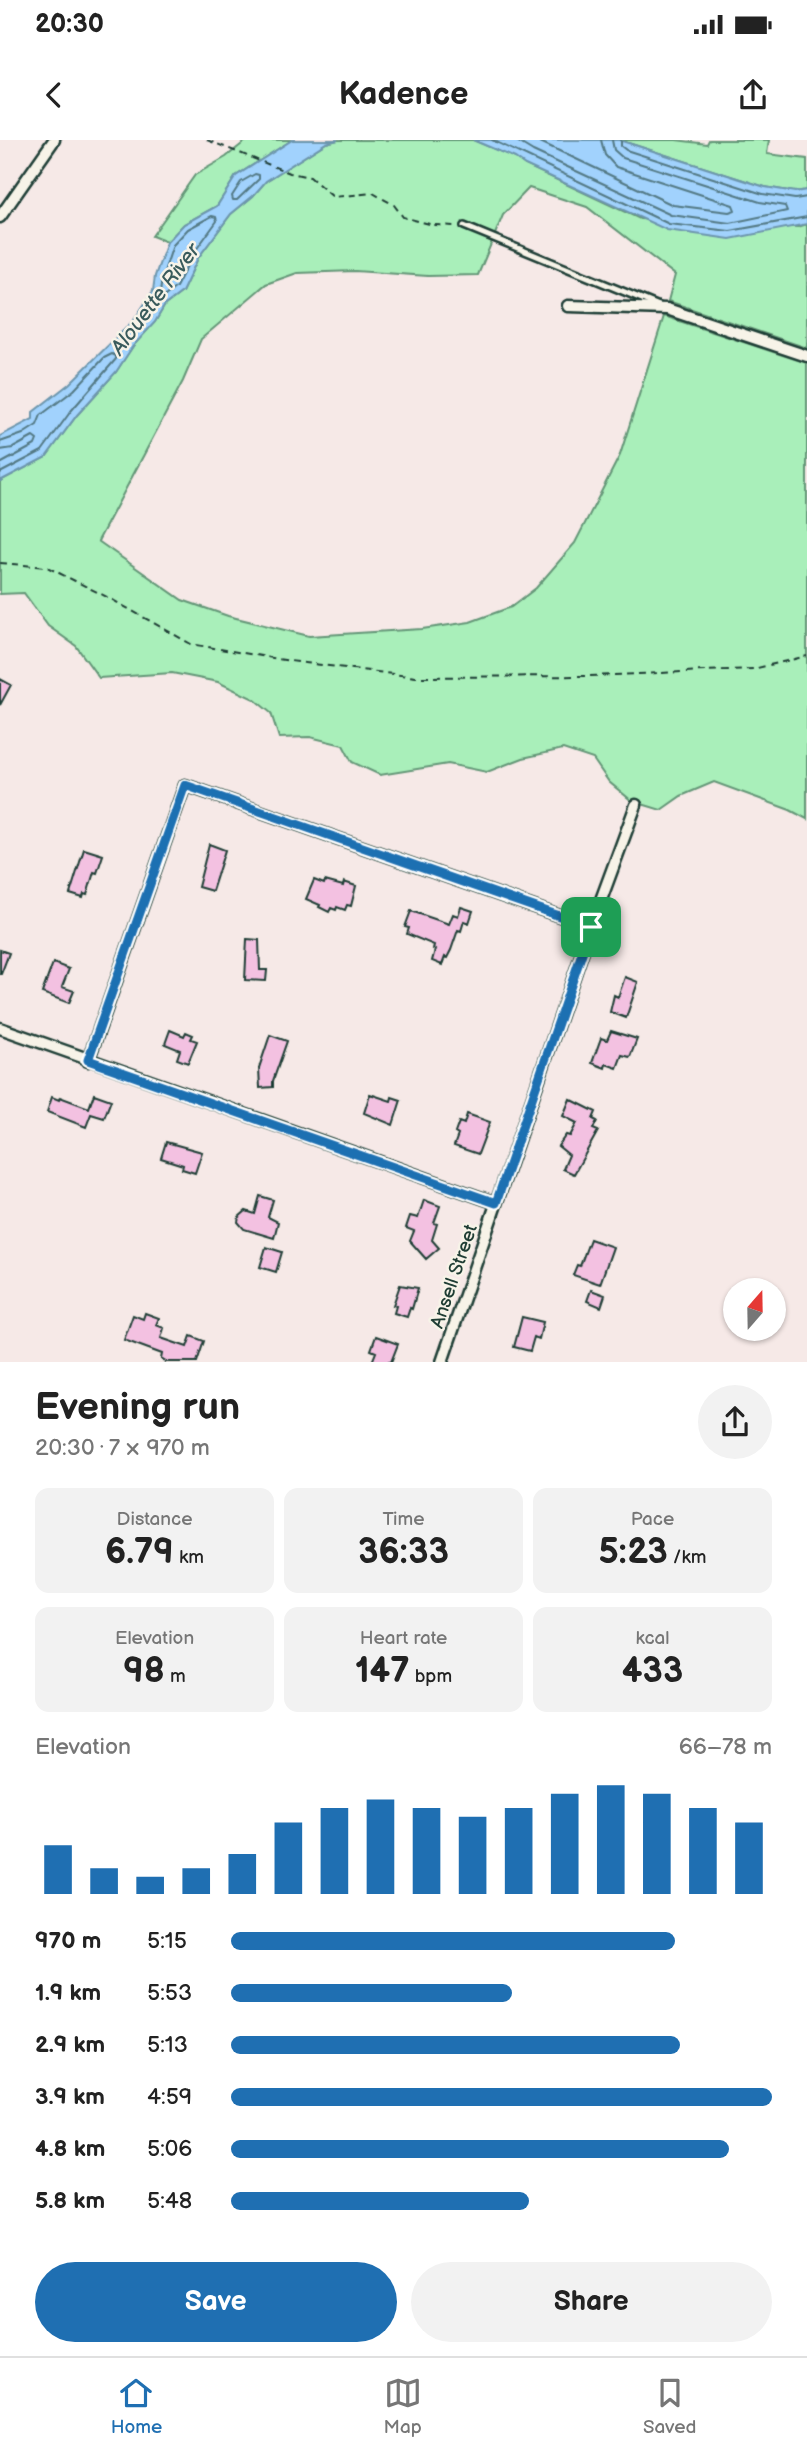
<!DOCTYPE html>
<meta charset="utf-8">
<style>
:root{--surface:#fff;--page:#f2f2f2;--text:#222;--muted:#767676;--line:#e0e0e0;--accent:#1f6fb2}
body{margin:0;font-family:"Balsamiq Sans",sans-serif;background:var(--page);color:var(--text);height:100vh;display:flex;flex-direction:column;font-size:26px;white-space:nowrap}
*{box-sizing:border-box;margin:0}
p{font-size:23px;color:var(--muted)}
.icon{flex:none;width:38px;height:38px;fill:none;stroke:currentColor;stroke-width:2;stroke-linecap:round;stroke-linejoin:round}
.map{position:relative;height:1222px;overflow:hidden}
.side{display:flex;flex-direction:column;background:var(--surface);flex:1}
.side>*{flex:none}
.needle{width:46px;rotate:20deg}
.controls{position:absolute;left:723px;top:1138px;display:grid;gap:14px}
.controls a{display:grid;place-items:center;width:63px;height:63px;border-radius:50%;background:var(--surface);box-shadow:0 2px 5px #0004;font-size:35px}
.pin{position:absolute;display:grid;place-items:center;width:60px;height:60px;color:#fff;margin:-30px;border-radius:14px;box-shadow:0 4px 10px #0006}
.round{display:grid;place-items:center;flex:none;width:74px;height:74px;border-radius:37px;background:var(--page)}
.headline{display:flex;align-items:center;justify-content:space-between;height:119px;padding:0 35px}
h1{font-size:38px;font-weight:700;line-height:52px}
.metrics{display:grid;grid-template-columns:repeat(3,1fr);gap:10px;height:119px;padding:7px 35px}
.metrics div{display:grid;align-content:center;border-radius:14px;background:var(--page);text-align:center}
.metrics b{font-size:35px;font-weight:700}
.metrics small{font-size:19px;font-weight:400}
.metrics p{font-size:19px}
.chart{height:196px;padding:14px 35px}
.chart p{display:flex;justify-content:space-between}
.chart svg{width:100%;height:126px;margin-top:7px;stroke:var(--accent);stroke-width:6}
.primary-button{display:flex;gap:14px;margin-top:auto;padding:14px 35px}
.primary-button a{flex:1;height:80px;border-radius:42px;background:var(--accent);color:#fff;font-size:28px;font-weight:700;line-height:80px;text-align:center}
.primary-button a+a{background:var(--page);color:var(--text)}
ul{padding:0 35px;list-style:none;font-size:23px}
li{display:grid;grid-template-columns:112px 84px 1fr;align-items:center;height:52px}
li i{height:18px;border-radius:9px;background:var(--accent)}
.status{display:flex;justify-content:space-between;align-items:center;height:49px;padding:0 35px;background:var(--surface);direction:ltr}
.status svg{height:19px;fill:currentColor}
header{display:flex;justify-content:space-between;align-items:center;height:91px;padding:0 35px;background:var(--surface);font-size:32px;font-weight:700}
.menu{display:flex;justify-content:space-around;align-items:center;height:98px;border-top:2px solid var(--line);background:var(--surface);font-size:19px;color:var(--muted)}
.menu a{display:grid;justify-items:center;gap:4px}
.menu .current{color:var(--accent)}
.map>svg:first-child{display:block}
</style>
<div class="status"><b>20:30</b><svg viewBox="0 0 49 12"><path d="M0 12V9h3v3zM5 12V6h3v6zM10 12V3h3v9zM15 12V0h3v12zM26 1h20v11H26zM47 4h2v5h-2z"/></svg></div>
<header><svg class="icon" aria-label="back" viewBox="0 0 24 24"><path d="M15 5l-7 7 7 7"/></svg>Kadence<svg class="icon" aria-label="share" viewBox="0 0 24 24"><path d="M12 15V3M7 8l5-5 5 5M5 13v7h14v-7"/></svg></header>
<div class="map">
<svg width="807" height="1222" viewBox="0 0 807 1222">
<rect width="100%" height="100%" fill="#f6e9e7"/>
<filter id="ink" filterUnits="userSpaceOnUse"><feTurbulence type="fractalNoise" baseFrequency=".0143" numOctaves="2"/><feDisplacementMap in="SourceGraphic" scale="14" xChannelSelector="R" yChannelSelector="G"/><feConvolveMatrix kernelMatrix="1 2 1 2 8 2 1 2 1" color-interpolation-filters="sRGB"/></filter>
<g filter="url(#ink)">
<path fill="#a9efba" stroke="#649677" stroke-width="2" d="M247 0H292L236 36 217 66 184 84 167 102 152 96 195 35 226 17Z
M338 0H473L516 18 525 25 640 79 798 87 807 84V208L668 161 675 135 587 67 529 48 503 75 478 135 428 136 355 131 297 133 266 144 201 199 183 241 98 401 182 460 228 476 309 496 422 489 470 482 511 467 536 448 575 403 620 315 664 176 807 223V679L790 670 714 642 681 656 661 670 632 661 609 642 593 619 563 609 523 618 487 632 448 624 380 635 352 622 343 605 310 597 279 598 271 573 254 559 218 542 172 533 99 538 76 506 48 486 24 453 0 454V341L46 317 77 275 116 232 133 206 155 182 165 165 182 152 198 118 231 74 253 56 266 41 326 3Z
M619 0H676L707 4 709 0H769L767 14 807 19V50L795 52 765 47Z"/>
<path fill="#a1d2fd" stroke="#6d96ad" stroke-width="2" d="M292 0H338L326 3 266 41 253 56 231 74 198 118 182 152 165 165 155 182 133 206 116 232 77 275 46 317 0 341V296L33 279V272L69 244 134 180 153 151 155 136 167 102 184 84 217 66 236 36Z
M473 0H619L765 47 795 52 807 50V84L730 99 667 90 525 25 515 18Z"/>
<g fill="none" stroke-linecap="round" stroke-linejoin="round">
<path stroke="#537984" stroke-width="2" d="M492 0 669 84 730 91 807 77
M515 0 533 11 671 75 730 83 787 71 785 66 760 62 623 18 614 10 612 0
M536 0 673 65 729 72 735 70 733 65 616 27 605 15 601 0
M621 0V6L626 10 763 54 795 59 807 57
M255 34 259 35V39L237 60H233L232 56 241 42Z
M212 76 216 77 217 81 193 114 176 147 165 156H161L160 153 162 138 173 105 188 89Z
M0 302 23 294 37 285 41 275 74 250 104 218 112 214 116 216V219L71 271 42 311 0 333
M0 310 13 308 33 297 37 300 35 305 0 324"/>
</g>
<path fill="#f3c1e1" stroke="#1f3d34" stroke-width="2" d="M0 539 11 545 0 565Z
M209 704 225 710 212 751 198 747Z
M84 709 103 715 97 733 94 732 87 755 84 754 83 758 70 754Z
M314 740 324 744 325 741 343 746 344 742 356 746 351 766 347 765 345 770 337 767 336 770 331 768 329 772 319 767 320 765 306 759Z
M461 767 473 771 469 783 464 781 461 791 458 790 451 810 447 818 445 817 442 825 432 821 435 810 433 809 434 805 407 794 409 788 405 787 411 771 449 784 453 774 458 776Z
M247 799 259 800 260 830H267L266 841 245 840Z
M0 810 9 813 1 834H0Z
M53 823 69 829 62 847 74 851 69 863 42 853Z
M625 837 638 842 626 878 610 872 614 855 618 857Z
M170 890 184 896 186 892 193 895 191 899 197 901 188 923 177 919 180 910 165 904Z
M611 891 637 899 630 917 622 915 617 928 606 924 605 928 592 923 601 898 607 900Z
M270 895 287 901 273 941V947L260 948 259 928Z
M94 954 111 960 104 978 91 974 86 987 47 972 52 957 59 960 60 957 89 968Z
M370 954 391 961 392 957 401 960 393 985 364 973Z
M570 959 596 972 593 979 597 981 593 989 598 991 574 1034 563 1029 569 1015 558 1006 566 995 570 996 577 983 563 976Z
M467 974 490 982 478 1014 454 1006 458 995 455 993 459 982 464 984Z
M166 1002 202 1012 195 1033 182 1029 183 1025 161 1018Z
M260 1056 273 1060 268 1077 278 1082 274 1098 244 1089 238 1082 239 1077 246 1071 255 1074Z
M424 1060 440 1066 434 1083 437 1084 432 1100 439 1108 426 1119 410 1101 414 1091 406 1088 410 1076 418 1078Z
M590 1099 613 1107 600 1144 573 1135 577 1125 580 1126Z
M266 1107 282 1112 276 1132 260 1127Z
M400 1145 418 1148 412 1169 410 1168 407 1177 394 1173 396 1166 393 1165Z
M591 1150 605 1155 601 1167 587 1161Z
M145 1173 159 1178 156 1185 164 1188 161 1198 187 1207 191 1196 204 1201 197 1222H166L161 1219 162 1214 124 1200 133 1175 143 1179Z
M522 1177 543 1182 539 1199 534 1197 530 1211 514 1207Z
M376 1196 398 1204 391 1222H372L376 1212 371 1210Z"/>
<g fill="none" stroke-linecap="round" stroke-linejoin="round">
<g stroke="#1f3d34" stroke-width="10">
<path id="lane" d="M464 86 659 166"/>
</g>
<g stroke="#1f3d34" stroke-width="15">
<path id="street" d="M0 77 54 0
M568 166 667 169 807 216
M0 888 496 1063
M88 921 185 645 591 787
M442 1222 591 787 636 665"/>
</g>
<path stroke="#1f3d34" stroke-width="2" stroke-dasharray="7 5" stroke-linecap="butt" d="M207 0 290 33 310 37 333 57 373 53 394 65 403 77 433 85 456 86
M0 423 47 427 111 459 191 504 290 521 416 537 590 536 753 529 807 516"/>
<use href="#lane" stroke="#f7f3e8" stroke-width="5"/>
<use href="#street" stroke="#f7f3e8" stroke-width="10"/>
</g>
</g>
<g fill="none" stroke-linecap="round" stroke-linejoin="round" filter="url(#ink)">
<g stroke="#fff" stroke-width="14">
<path id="route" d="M185 645 591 787 496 1063 88 920Z"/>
</g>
<use href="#route" stroke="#1f6fb2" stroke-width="9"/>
</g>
<g text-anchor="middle" stroke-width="5" stroke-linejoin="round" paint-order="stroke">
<g font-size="19" fill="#1f3d34" stroke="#f7f3e8">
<text transform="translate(453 1136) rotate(-71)" y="7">Ansell Street</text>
</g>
<g font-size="21" font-style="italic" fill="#395b5c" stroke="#f7f3e8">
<text transform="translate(155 159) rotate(-53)" y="7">Alouette River</text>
</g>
</g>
</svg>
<div class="controls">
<a><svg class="needle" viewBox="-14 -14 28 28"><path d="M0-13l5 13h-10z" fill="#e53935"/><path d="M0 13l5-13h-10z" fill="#767676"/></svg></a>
</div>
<div class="pin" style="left:591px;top:787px;background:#1e9e55"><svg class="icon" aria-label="arrive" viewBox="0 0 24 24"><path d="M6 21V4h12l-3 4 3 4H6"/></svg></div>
</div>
<section class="side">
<div class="headline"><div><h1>Evening run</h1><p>20:30 · 7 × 970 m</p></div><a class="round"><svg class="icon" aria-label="share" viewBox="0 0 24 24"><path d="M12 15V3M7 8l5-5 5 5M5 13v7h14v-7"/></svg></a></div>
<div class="metrics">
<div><p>Distance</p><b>6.79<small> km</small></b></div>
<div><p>Time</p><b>36:33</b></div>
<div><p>Pace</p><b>5:23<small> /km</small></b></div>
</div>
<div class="metrics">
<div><p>Elevation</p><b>98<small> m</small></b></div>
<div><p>Heart rate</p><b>147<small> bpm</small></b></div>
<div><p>kcal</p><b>433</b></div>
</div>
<div class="chart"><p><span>Elevation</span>66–78 m</p>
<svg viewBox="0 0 160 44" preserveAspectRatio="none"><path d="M5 44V27M15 44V35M25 44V38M35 44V35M45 44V30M55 44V19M65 44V14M75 44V11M85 44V14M95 44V17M105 44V14M115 44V9M125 44V6M135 44V9M145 44V14M155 44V19"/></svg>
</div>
<ul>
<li><b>970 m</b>5:15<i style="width:82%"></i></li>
<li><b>1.9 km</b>5:53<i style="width:52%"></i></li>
<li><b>2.9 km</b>5:13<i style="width:83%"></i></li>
<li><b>3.9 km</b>4:59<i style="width:100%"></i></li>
<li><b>4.8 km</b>5:06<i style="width:92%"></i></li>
<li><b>5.8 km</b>5:48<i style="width:55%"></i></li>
</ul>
<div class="primary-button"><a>Save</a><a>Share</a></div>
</section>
<nav class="menu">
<a class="current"><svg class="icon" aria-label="home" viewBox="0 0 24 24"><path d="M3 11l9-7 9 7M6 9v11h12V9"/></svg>Home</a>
<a><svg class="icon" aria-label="map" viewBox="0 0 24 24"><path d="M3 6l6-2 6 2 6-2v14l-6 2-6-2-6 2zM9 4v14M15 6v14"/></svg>Map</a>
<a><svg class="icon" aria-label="saved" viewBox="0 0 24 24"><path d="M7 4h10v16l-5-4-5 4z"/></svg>Saved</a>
</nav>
